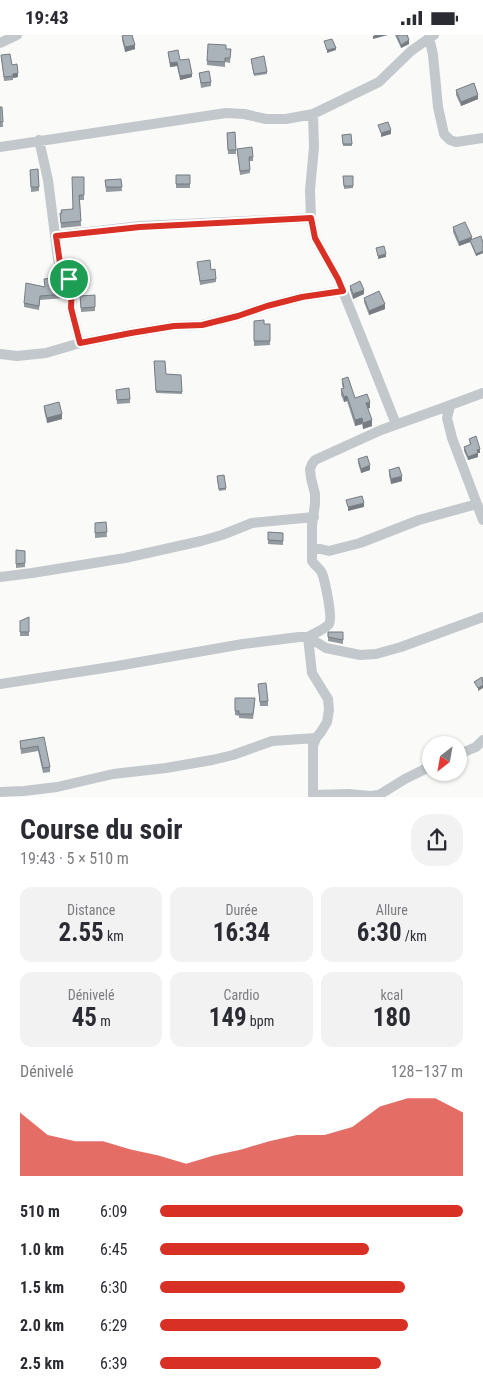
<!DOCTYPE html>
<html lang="fr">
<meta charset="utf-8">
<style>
:root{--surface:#fff;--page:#f2f2f3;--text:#2b2b33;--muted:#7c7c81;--accent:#d93025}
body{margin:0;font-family:"Roboto Condensed",sans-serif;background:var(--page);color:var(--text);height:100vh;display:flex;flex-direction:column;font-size:19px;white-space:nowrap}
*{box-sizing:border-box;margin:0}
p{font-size:16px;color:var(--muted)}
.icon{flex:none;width:28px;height:28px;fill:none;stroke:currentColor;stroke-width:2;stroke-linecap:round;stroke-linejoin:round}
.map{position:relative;height:762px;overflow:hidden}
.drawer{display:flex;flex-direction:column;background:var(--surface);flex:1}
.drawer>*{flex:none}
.needle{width:32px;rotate:211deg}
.tools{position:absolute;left:422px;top:701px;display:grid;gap:10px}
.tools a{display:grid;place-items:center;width:45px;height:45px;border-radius:50%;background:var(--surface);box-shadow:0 1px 4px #0004;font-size:25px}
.pin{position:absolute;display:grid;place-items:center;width:42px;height:42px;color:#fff;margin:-21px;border:2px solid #fff;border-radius:50%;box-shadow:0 1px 5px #0007}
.round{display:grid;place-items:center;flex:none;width:52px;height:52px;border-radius:20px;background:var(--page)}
.head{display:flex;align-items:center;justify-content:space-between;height:85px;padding:0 20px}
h1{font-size:28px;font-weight:700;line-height:38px}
.stats{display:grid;grid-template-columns:repeat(3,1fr);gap:8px;height:85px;padding:5px 20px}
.stats div{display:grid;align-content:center;border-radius:12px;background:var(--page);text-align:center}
.stats b{font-size:25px;font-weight:700}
.stats small{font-size:14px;font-weight:400}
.stats p{font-size:14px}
.chart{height:140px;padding:10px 20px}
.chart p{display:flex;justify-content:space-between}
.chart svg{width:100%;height:90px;margin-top:5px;fill:var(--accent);opacity:.7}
ul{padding:0 20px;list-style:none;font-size:16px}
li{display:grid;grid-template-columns:80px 60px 1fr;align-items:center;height:38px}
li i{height:12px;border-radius:6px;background:var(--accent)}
.status{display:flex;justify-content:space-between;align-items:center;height:35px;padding:0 25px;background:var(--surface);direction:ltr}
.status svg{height:14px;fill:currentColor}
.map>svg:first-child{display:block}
</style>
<div class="status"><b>19:43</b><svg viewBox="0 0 49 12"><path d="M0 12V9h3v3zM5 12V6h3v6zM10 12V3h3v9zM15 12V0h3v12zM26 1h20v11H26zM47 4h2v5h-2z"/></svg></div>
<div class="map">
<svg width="483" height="762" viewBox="0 0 483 762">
<rect width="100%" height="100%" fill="#fafaf8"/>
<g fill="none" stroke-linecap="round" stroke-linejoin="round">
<path stroke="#c3c8cc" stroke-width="10" d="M429 2 433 20 438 72 444 99 450 105 456 107 483 103
M0 8 17 0
M313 79 314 112 310 155 311 183 315 203 338 244 369 321 396 389
M39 105 48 145 58 224 61 235 73 250 71 273 80 308
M0 112 226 78 244 79 266 84H286L313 79 379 47 411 16 434 0
M55 201 140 191 311 183
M0 319 17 321 46 318 80 308 131 298 174 291 201 290 238 281 267 271 302 262 343 256
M450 371 447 383 452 403 483 485
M312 512 329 516 360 508 419 485 477 469
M0 542 32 538 125 523 201 506 222 500 252 488 314 482
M0 649 117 631 243 609 299 602H308L326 613 360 620 376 619 401 612 483 582
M459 719 476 712 483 705
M0 757 24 756 57 752 113 739 166 733 212 725 233 720 272 706 316 703
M313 760 349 759 370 761 379 760 405 744 431 731
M313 762V711L316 703 321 697 327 687 329 675 328 664 312 638 308 602C314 598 324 595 329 589 333 583 325 546 322 538 320 533 315 531 312 526V490L315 469V459L311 443 310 434 312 429 315 425 381 395 437 375 483 358"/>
</g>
<path fill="#929a9f" d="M395 0H408L409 9 401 13Z
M122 1 135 14 125 17 122 5Z
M231 14 230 28 225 27V32L207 30V26Z
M168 17 180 25 192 42 180 45 177 31 170 32Z
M1 20 12 30 18 42 13 43V45L4 46Z
M251 24 267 37V39L254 41Z
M199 38 211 47V51L201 53Z
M456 55 478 64 461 71 456 60Z
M0 72H2L3 92H0Z
M235 97 236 119H228L227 98Z
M342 100 352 109V111H343Z
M237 114 253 122V126H249L250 138 240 140Z
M38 134 39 156 31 157 30 135Z
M176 140H190V153H176Z
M343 141H353V153L344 154Z
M84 142V165H80L81 191 61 193 60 178 72 174Z
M121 144 122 156 106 157 105 145Z
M453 192 472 205 483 208V218L476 221 470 207 459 211 453 197Z
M197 227 211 235 216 244V247L200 250Z
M66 248 65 263 40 265 39 275 24 272V268L44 252Z
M350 251 364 259 353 264 350 255Z
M95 260V276L81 277 80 261Z
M364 263 385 274 369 280 364 267Z
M254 286 264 289H270V310L254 311Z
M154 326 166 339 181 340 182 359 156 358Z
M342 344 355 363 370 373H368L372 391 363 394 362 389 355 391 347 366 344 367 341 360V354L343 353 342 350Z
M116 355 130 364V368L117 369Z
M44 371 62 384 47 388 44 375Z
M469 404 480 418H478V422L468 425 464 416V412L470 410Z
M358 424 370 435 361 438 358 428Z
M389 435 402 446 391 449 389 440Z
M217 444 226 453V455L219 456Z
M106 487 107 502 95 503V488Z
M268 497 283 498V510L268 509Z
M16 515 25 516V532L16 533Z
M29 582V601H20V586Z
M328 597H343V609L328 606Z
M258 649 268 666V671H260Z
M235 663 255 667 253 684 239 683V681L235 680Z
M44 702 50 732V737L43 738 38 716 21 719 20 706Z"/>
<path fill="#777d82" d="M375 0H388L373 4V1Z
M409 5V9L401 13V10Z
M135 10V14L125 17V12Z
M336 13V15L327 18V15Z
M177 27V31L170 32V28Z
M18 38V42L13 43V39Z
M192 39V42L180 45V41Z
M478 60V64L461 71V67Z
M391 95V99L381 102V98Z
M472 202V206L470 205V207L459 211V207Z
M483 216V218L476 221V219Z
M386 219V222L378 224V221Z
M364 255V259L353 264V259Z
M385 269V274L369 280V276Z
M347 361V366L344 367V362Z
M370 367V373L366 374V368Z
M62 379V384L47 388V383Z
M362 383V389L355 391V385Z
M372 385V391L363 394V388Z
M480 414V418H478V422L468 425V422L477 415Z
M370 430V435L361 438V434Z
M402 441V446L391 449V444Z
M364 468V472L348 476V472Z
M483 650V653L478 656V653Z"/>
<path fill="#aab3b9" stroke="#777d82" d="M125 0H132L135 10 125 12 122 1Z
M397 0H407L409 5 401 10Z
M332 4 336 13 327 15 324 6Z
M208 9 226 10V14H231L230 23H225V27L207 26Z
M178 15 180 25 189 24 192 39 180 41 177 27 170 28 168 17Z
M10 19 12 30 17 29 18 38 13 39V41L4 42 1 20Z
M264 21 267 37 254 39 251 24Z
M209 36 211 47 201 48 199 38Z
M474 48 478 60 461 67 456 55Z
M0 72H2L3 87H0Z
M388 87 391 95 381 98 378 90Z
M235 97 236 115H228L227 98Z
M351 99 352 109H343L342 100Z
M252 112 253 122H249L250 135 240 136 237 114Z
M38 134 39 152H31L30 135Z
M176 140H190V149H176Z
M343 141H353V151H344Z
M72 142H84V160H79L81 186 61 188 60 178H62L61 175 73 174Z
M121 144 122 152H106L105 145Z
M465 187 472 202 459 207 453 192Z
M481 201 483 208V216L476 219 470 205Z
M384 211 386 219 378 221 376 213Z
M210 225 211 235 215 234 216 244 200 246 197 227Z
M61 242 66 248 65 259 40 261 39 271 24 268 26 248 45 252 44 244Z
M360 246 364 255 353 259 350 251Z
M379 256 385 269 369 276 364 263Z
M95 260V272L81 273 80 261Z
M264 285V289H270V306H254V286Z
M154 326H165L166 339 181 340 182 357 156 356Z
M348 342 355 363 367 359 370 367 366 368 372 385 363 388 362 383 355 385 347 361 344 362 341 354 344 353 342 344Z
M129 353 130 364 117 365 116 355Z
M59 367 62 379 47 383 44 371Z
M476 401 480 414 477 415 478 418 468 422 464 412 471 409 469 404Z
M367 421 370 430 361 434 358 424Z
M399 432 402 441 391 444 389 435Z
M224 440 226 453 219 454 217 441Z
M362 461 364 468 348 472 346 465Z
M106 487 107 497 95 498V488Z
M268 497 283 498V506L268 505Z
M16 515 25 516V528L16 529Z
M29 582V597H20V586Z
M328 597H343V605L328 602Z
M482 642 483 650 478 653 474 647Z
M266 648 268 666 260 667 258 649Z
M235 663H255L253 679H239V676H235Z
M44 702 50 732 43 733 38 711 21 714 20 706Z"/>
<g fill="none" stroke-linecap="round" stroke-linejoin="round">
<g stroke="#fff" stroke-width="10">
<path id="route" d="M311 183 315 203 338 244 343 256 302 262 267 271 238 281 202 290 174 291 131 298 80 308 71 273 72 250 61 235 56 201 140 192Z"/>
</g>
<use href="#route" stroke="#d93025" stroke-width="6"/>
</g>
</svg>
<div class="tools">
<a><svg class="needle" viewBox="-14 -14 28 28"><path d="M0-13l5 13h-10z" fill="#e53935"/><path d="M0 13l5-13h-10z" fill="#7c7c81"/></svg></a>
</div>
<div class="pin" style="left:69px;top:244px;background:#1e9e55"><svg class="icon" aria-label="arrive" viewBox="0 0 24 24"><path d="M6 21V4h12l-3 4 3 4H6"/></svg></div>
</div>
<section class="drawer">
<div class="head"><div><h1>Course du soir</h1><p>19:43 · 5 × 510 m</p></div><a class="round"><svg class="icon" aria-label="share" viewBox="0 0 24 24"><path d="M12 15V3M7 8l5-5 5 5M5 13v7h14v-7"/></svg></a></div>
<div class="stats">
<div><p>Distance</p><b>2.55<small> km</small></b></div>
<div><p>Durée</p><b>16:34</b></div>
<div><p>Allure</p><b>6:30<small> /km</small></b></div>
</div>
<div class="stats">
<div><p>Dénivelé</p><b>45<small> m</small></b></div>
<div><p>Cardio</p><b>149<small> bpm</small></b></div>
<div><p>kcal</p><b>180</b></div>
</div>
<div class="chart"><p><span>Dénivelé</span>128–137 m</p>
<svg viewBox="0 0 160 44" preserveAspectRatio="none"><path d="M0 44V13L10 24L20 27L30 27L40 31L50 34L60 38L70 34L80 31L90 27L100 24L110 24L120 20L130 10L140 6L150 6L160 13V44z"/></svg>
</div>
<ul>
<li><b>510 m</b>6:09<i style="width:100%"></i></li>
<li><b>1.0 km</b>6:45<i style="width:69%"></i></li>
<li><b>1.5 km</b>6:30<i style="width:81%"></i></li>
<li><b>2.0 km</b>6:29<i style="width:82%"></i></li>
<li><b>2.5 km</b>6:39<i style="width:73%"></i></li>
</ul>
</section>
